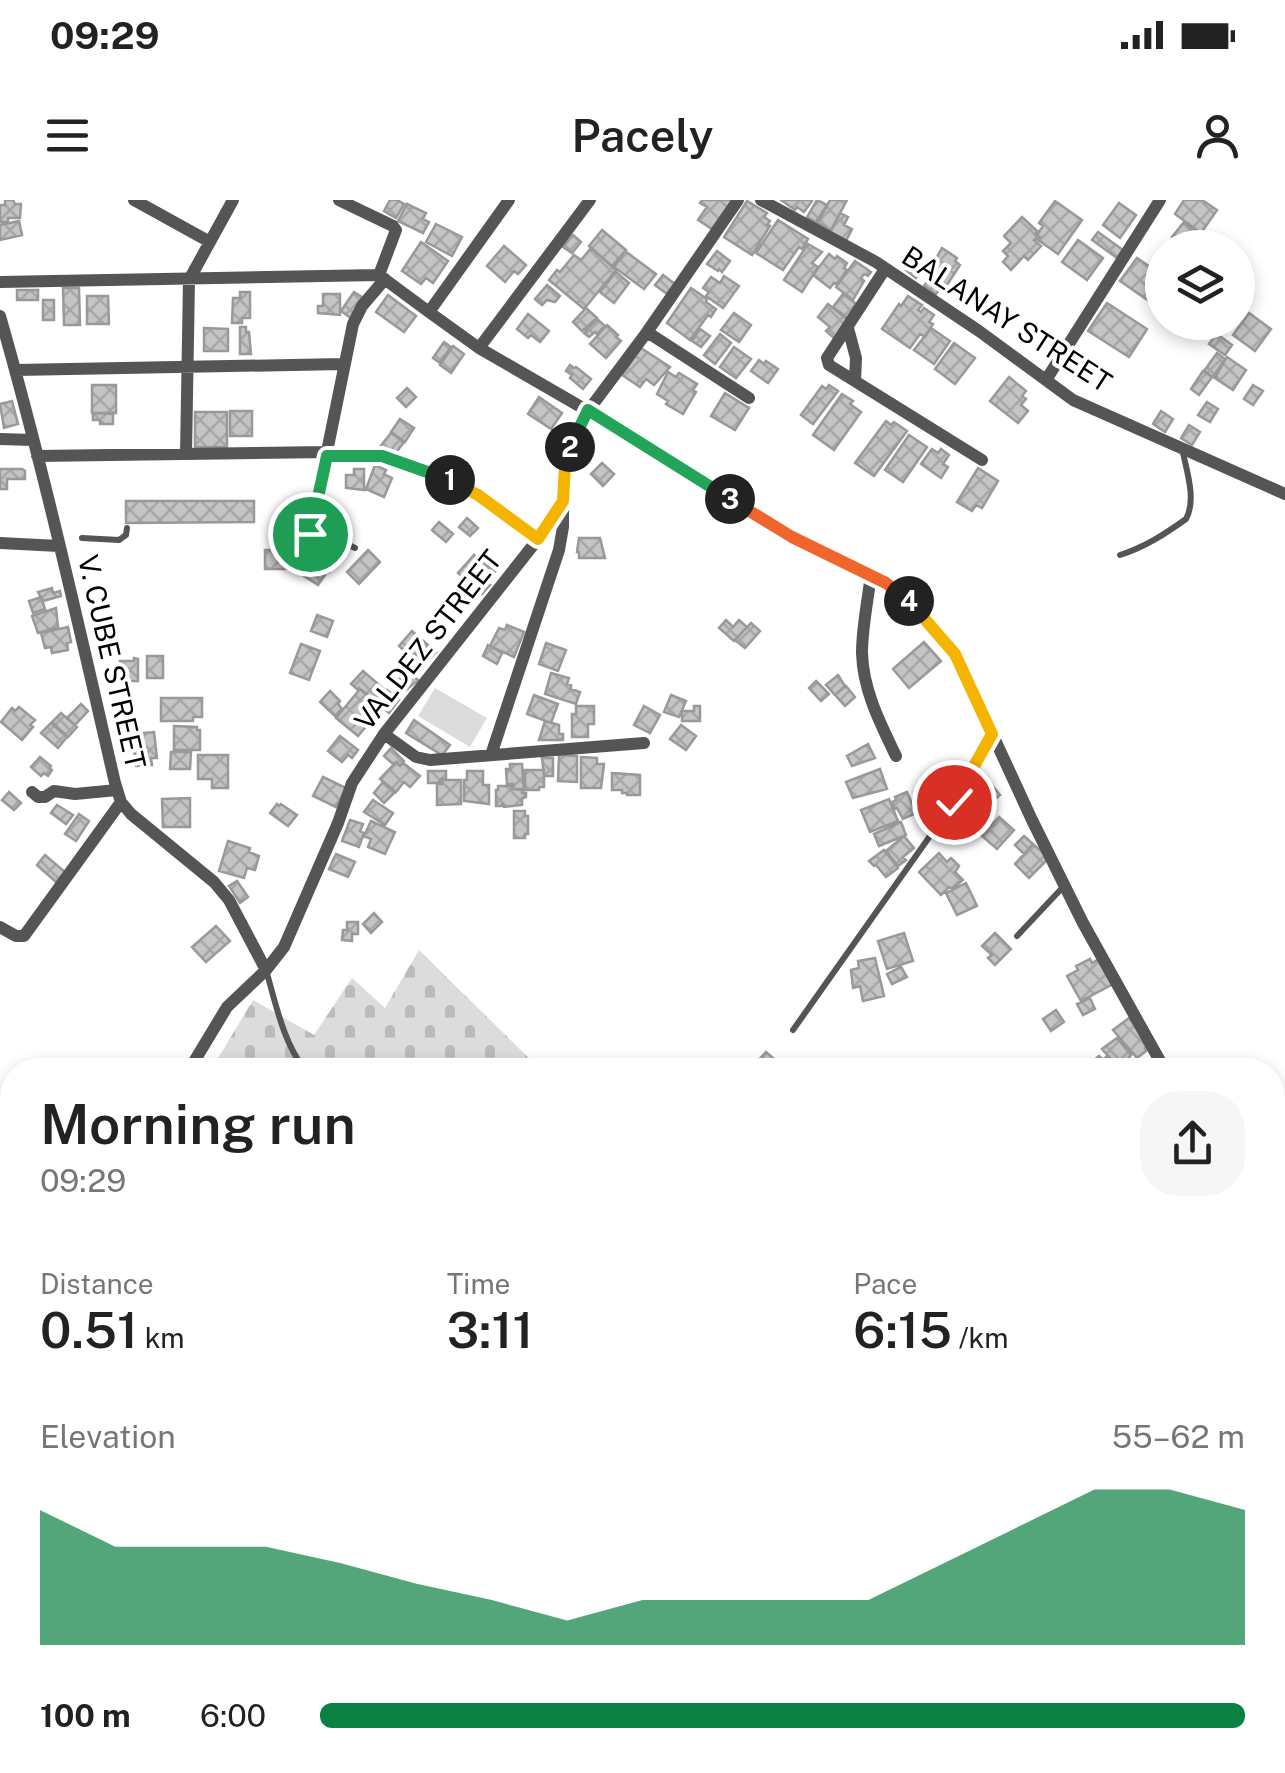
<!DOCTYPE html>
<meta charset="utf-8">
<style>
:root{--surface:#fff;--page:#f6f6f6;--text:#222;--muted:#767676;--accent:#0b8043}
body{margin:0;font-family:"Public Sans",sans-serif;background:var(--page);color:var(--text);height:100vh;display:flex;flex-direction:column;font-size:38px;white-space:nowrap}
*{box-sizing:border-box;margin:0}
p{font-size:32px;color:var(--muted)}
.icon{flex:none;width:55px;height:55px;fill:none;stroke:currentColor;stroke-width:2;stroke-linecap:round;stroke-linejoin:round}
.map{position:relative;flex:1;overflow:hidden}
.drawer{position:absolute;left:0px;top:858px;width:1285px;height:718px;display:flex;flex-direction:column;background:var(--surface);border-radius:40px 40px 0 0;box-shadow:0 5px 15px #0003}
.drawer>*{flex:none}
.tools{position:absolute;left:1145px;top:30px;display:grid;gap:20px}
.tools a{display:grid;place-items:center;width:110px;height:110px;border-radius:50%;background:var(--surface);box-shadow:0 5px 15px #0003;font-size:50px}
.pin{position:absolute;display:grid;place-items:center;width:85px;height:85px;color:#fff;margin:-42px;border:5px solid #fff;border-radius:50%;box-shadow:0 2px 10px #0007}
.km{position:absolute;width:50px;height:50px;margin:-25px;border-radius:50%;background:#222;color:#fff;font-size:28px;line-height:50px;text-align:center}
.round{display:grid;place-items:center;flex:none;width:105px;height:105px;border-radius:40px;background:var(--page)}
.head{display:flex;align-items:center;justify-content:space-between;height:170px;padding:0 40px}
h1{font-size:55px;font-weight:600;line-height:75px}
.stats{display:grid;grid-template-columns:repeat(3,1fr);gap:15px;height:170px;padding:10px 40px}
.stats div{display:grid;align-content:center}
.stats b{font-size:50px;font-weight:600}
.stats small{font-size:28px;font-weight:400}
.stats p{font-size:28px}
.chart{height:280px;padding:20px 40px}
.chart p{display:flex;justify-content:space-between}
.chart svg{width:100%;height:180px;margin-top:10px;fill:var(--accent);opacity:.7}
ul{padding:0 40px;list-style:none;font-size:32px}
li{display:grid;grid-template-columns:160px 120px 1fr;align-items:center;height:75px}
li i{height:25px;border-radius:12px;background:var(--accent)}
.status{display:flex;justify-content:space-between;align-items:center;height:70px;padding:0 50px;background:var(--surface);direction:ltr}
.status svg{height:28px;fill:currentColor}
header{display:flex;justify-content:space-between;align-items:center;height:130px;padding:0 40px;background:var(--surface);font-size:45px;font-weight:600}
.map>svg:first-child{display:block}
</style>
<div class="status"><b>09:29</b><svg viewBox="0 0 49 12"><path d="M0 12V9h3v3zM5 12V6h3v6zM10 12V3h3v9zM15 12V0h3v12zM26 1h20v11H26zM47 4h2v5h-2z"/></svg></div>
<header><svg class="icon" aria-label="menu" viewBox="0 0 24 24"><path d="M4 6h16M4 12h16M4 18h16"/></svg>Pacely<svg class="icon" aria-label="person" viewBox="0 0 24 24"><circle cx="12" cy="8" r="4"/><path d="M4 21q1-7 8-7t8 7"/></svg></header>
<div class="map">
<svg width="1285" height="1573" viewBox="0 0 1285 1573">
<defs>
<pattern id="cemetery-stones" width="16" height="16" patternUnits="userSpaceOnUse" patternTransform="scale(2.5)"><rect width="16" height="16" fill="#dcdcdc"/><path d="M2 7V4a2 2 0 0 1 4 0v3zM10 15v-3a2 2 0 0 1 4 0v3z" fill="#bbb"/></pattern>
<pattern id="building-cross-hatch" width="8" height="8" patternUnits="userSpaceOnUse" patternTransform="scale(2.5)"><rect width="8" height="8" fill="#c4c4c4"/><path d="M0 0l8 8M0 8l8-8" fill="none" stroke="#a7a7a7"/></pattern>
</defs>
<rect width="100%" height="100%" fill="#fff"/>
<path fill="url(#cemetery-stones)" d="M419 750 541 870H211L253 800 314 835 352 778 385 808Z
M12 1022V1260L0 1258V1026Z"/>
<path fill="#dcdcdc" d="M435 488 487 518 470 547 418 516Z"/>
<path fill="url(#building-cross-hatch)" stroke="#999" stroke-width="2.5" d="M5 0H13L15 4H21L20 18H8V22H0V5H5Z
M390 0H397L404 4 396 18 384 11Z
M702 0H730L734 3 715 31 698 20 707 7 700 3Z
M781 0H810L812 1 804 12 797 7 795 10Z
M817 0 827 5 816 22 807 17Z
M830 0H847L831 30 818 23Z
M1184 0H1202L1217 10 1201 33 1175 14Z
M747 1 767 13 764 17 770 21 767 25 770 26 752 55 724 37Z
M1055 1 1082 20 1058 54 1038 40 1040 37 1037 35 1043 26 1039 23Z
M1119 3 1136 15 1120 38 1103 25Z
M407 4 426 13 423 19 429 22 423 33 398 21Z
M840 13 848 17 844 25 852 29 846 41 830 33Z
M1022 17 1037 31 1035 34 1038 37 1034 40 1041 46 1028 60 1024 56 1011 70 1003 62 1008 56 1003 51 1011 43 1004 36Z
M778 20 808 39 802 49 799 47 783 70 756 53Z
M19 21 22 35 0 40V25Z
M1184 22 1198 33 1187 48 1172 37Z
M436 24 462 37 452 56 426 42Z
M602 30 626 50 612 66 589 46Z
M1098 32 1123 50 1117 58 1092 40Z
M573 35 581 42 572 53 563 47Z
M1078 40 1103 58 1087 80 1062 62Z
M421 42 448 61 433 83 426 78 421 84 402 71Z
M808 44 822 52 812 63 818 67 802 92 784 80Z
M504 46 526 65 518 74 514 71 505 82 487 66Z
M591 48 616 70 584 109 549 80 557 70 560 72 574 55 581 60Z
M942 48 957 58 955 61 960 65 947 85 928 73Z
M625 51 656 74 644 89 614 67Z
M717 51 730 61 722 72 719 69 718 71 707 64Z
M829 54 835 59 837 56 847 63 844 68 847 70 837 84 834 83 830 88 813 75Z
M1137 58 1162 75V110L1120 81Z
M915 59 925 67 916 78 906 70Z
M855 61 871 72 868 76 864 74 861 78 864 81 853 100 836 87Z
M616 72 629 83 614 103 600 92Z
M663 75 675 84 667 94 655 85Z
M724 76 739 86 723 108 706 96 709 92 703 88 711 77 720 83Z
M931 76 943 84 936 94 924 86Z
M547 85 560 96 555 102 547 100 542 105 535 99Z
M63 88H79L80 125H64Z
M691 88 707 99 706 102 716 109 711 117 708 115 690 140 667 123Z
M17 90H38V100H17Z
M240 92H250V118H242V123H232L233 98H240Z
M354 92 365 99 352 119 341 111Z
M323 94H340V115L318 113V106H323Z
M843 94 859 106 849 119 833 107Z
M388 95 416 116 404 132 376 112Z
M87 96H108L109 124H87Z
M908 96 922 105 918 110 921 112 924 108 934 115 929 122 933 124 925 137 920 134 910 148 882 129 899 104 901 106Z
M43 100H54V120H43Z
M1107 103 1147 129 1129 157 1088 131Z
M828 104 849 121 834 138 826 131 830 127 818 117Z
M586 108 597 118 582 131 573 122Z
M734 113 751 125 739 142 721 130Z
M1249 113 1271 129 1255 151 1233 135Z
M528 114 549 131 540 142 531 135 528 138 517 129Z
M597 119 605 126 597 134 595 132 589 137 584 133Z
M607 125 618 135 616 137 621 141 606 158 590 144Z
M240 127H246V132H249L251 154H240Z
M204 128 228 129V151H204Z
M931 128 950 141 934 164 914 150Z
M700 129 710 136 701 147 692 141Z
M720 134 731 143 715 164 704 155Z
M1217 134 1232 145 1225 155 1209 144Z
M444 142 451 147 440 163 433 158Z
M954 143 975 158 955 184 935 169Z
M453 146 464 154 451 173 440 165Z
M734 147 751 159 736 178 720 167Z
M641 148 670 167 654 185 646 179 640 187 622 175Z
M1217 153 1225 159 1213 177 1204 171Z
M1227 157 1246 170 1233 190 1215 178Z
M759 160 764 164 766 161 778 169 768 183 751 171Z
M570 165 574 168 576 167 591 179 583 189 570 178 572 175 566 171Z
M1203 171 1212 177 1199 195 1191 189Z
M668 172 676 177 679 173 697 184 693 190 696 192 683 214 666 204 668 201 657 194Z
M1009 177 1026 191 1022 196 1026 199 1021 205 1028 211 1018 223 990 201Z
M92 185H116V213H92Z
M829 185 838 191 813 224 801 215 822 186 826 189Z
M1253 185 1263 191 1253 205 1244 199Z
M407 188 416 197 406 207 397 198Z
M725 193 749 208 735 230 711 216Z
M842 194 853 201 850 204 861 212 834 250 813 235Z
M539 197 562 213 551 229 528 214Z
M12 201 18 224 4 228 0 204Z
M1207 202 1218 209 1210 222 1198 215Z
M230 211H252V236H230Z
M1161 211 1173 219 1165 232 1153 224Z
M195 212H227V247H195Z
M93 213 113 214V224H100V220H93Z
M400 219 414 228 405 242 391 232Z
M886 221 891 225 894 222 907 231 874 276 855 263Z
M1189 225 1200 232 1192 245 1181 238Z
M391 233 404 242 392 258 379 248Z
M909 235 927 247 903 282 885 270Z
M932 249 938 253 941 249 949 255 943 264 948 267 941 278 921 264Z
M602 263 614 274 603 286 591 274Z
M375 265 386 270 384 274 392 278 384 297 366 289Z
M978 268 998 281 982 308 976 305 972 311 957 302Z
M0 269H22L25 271V279H7V289H0Z
M354 269H364V290L346 288V275H354Z
M126 301H254V322L126 323Z
M327 314 344 322 337 338 320 328Z
M467 318 478 328 470 336 459 327Z
M439 322 453 334 446 342 432 330Z
M579 338H600L605 358H579V352H577Z
M303 345 314 350 308 363 297 358Z
M265 350H286V369H265Z
M368 350 380 362 359 384 347 372Z
M326 352 337 358 329 372 318 365Z
M474 355 495 372 486 382 490 385 482 394 458 373Z
M317 365 327 372 318 385 304 376 311 366 315 369Z
M52 388 53 393 60 391 61 396 43 401 38 392Z
M41 397 45 409 33 413 29 401Z
M56 408 58 427 38 433 32 416Z
M317 415 333 421 327 437 311 431Z
M726 420 733 427 739 420 747 427 734 441 719 428Z
M751 423 760 431 745 448 735 440Z
M507 425 524 432 514 457 490 446 499 428 505 430Z
M68 427 71 442 67 443 68 450 52 453 51 447 45 448 41 433Z
M412 431 436 452 426 463 416 454 412 458 399 446Z
M924 442 941 461 909 488 893 469Z
M546 443 566 450 558 471 539 464Z
M301 444 320 451 309 480 290 473Z
M488 445 502 453 497 464 483 456Z
M147 456H163V478H147Z
M134 458 138 459V481H120V461H134Z
M363 471 384 489 374 500 359 488 358 490 351 484Z
M407 471 418 480 406 490 397 482Z
M551 473 569 478 567 484 571 485V489L580 492 576 504 545 494Z
M838 475 845 486 835 495 826 485Z
M816 481 829 494 821 501 809 488Z
M846 486 855 497 845 506 835 495Z
M360 489 381 507 377 512 380 515 372 525 369 523 358 536 336 518Z
M387 490 399 500 389 513 376 502Z
M330 491 340 501 338 504 342 509 335 516 320 502Z
M534 495 558 504 551 523 527 514Z
M671 495 686 501 679 517 664 512Z
M161 498H202V517H193V521H161Z
M81 504 88 511 75 525 67 518Z
M576 506H594V524H588V537H572V514H576Z
M644 506 660 515 650 533 634 525Z
M694 506H700V521H682V511H694Z
M19 507 35 520 30 525 33 527 22 540 1 522 12 508 15 511Z
M61 513 77 527 68 537 52 522Z
M414 520 450 545 442 555 406 533Z
M545 521 559 525V534H563V540H539Z
M51 523 67 537 58 548 41 533Z
M681 525 696 536 686 550 670 539Z
M174 526 197 527V530H200V550H174Z
M154 532 157 558H151L152 565 136 566 132 534Z
M340 536 358 550 352 558 348 555 342 562 328 551Z
M868 544 875 558 852 566 847 556Z
M391 548 404 561 400 566 396 562 393 564 384 556Z
M171 552H191L190 569H170Z
M198 555H228V588H212V579H198Z
M559 555 577 556V582L558 581Z
M40 557 51 566 49 568 52 570 48 576 44 573 41 576 31 567Z
M581 557 597 558V564H604L601 588H581Z
M542 558H553V576H544Z
M396 562 400 566 403 563 420 576 410 587 404 582 396 592 380 579Z
M510 564H522L524 590 513 589V584H507L506 569H510Z
M880 569 887 589 853 598 846 582Z
M525 570H544V587H539V590H525Z
M428 571H446V579H441L439 583H428Z
M467 571H483V585H489V604L464 601V580H467Z
M612 573 640 575V595H627V593H622V590H612Z
M323 577 346 588 336 607 313 596Z
M442 580H461V604L437 605V584H442Z
M383 582 395 592 384 603 374 593Z
M991 584 1000 595 983 609 974 598Z
M498 586H512V589H522V593H526V597L522 599V605L504 607 502 603V606H496V590H498Z
M9 592 21 603 14 610 2 600Z
M907 592 916 613 903 619 897 608 895 609 892 602 896 600 895 597Z
M190 598V627H163L162 599Z
M889 599 898 621 870 632 861 610Z
M373 600 393 613 385 625 364 612Z
M277 604 279 606 281 604 297 615 288 626 270 613Z
M57 605 73 615 66 624 51 613Z
M514 611H525V616H528V634H525V638H514Z
M79 614 89 621 76 641 65 634Z
M999 617 1014 630 997 649 982 636Z
M350 620 363 624 360 631 364 633 359 647 342 641Z
M371 621 395 632 385 654 368 647 371 639 364 636Z
M901 622 906 635 879 646 874 634Z
M904 636 914 648 903 657 906 660 898 666 886 651Z
M1024 636 1033 644 1024 654 1015 645Z
M228 641 250 648 249 652 259 656 255 670 247 668 244 678 219 671Z
M1033 644 1049 658 1029 678 1015 664Z
M884 650 898 668 886 677 876 665 874 666 869 661Z
M939 653 947 662 951 658 959 666 955 672 963 680 952 689 949 687 941 695 919 672Z
M336 654 355 662 348 677 329 669Z
M45 655 65 672 56 682 37 665Z
M237 681 248 697 240 703 229 686Z
M966 683 977 706 957 715 946 693Z
M374 713 382 722 371 733 363 724Z
M347 722H358V734H352V741L342 740 343 730H347Z
M216 726 230 741 206 762 192 747Z
M904 733 913 761 887 769 878 741Z
M995 733 1011 749 995 765 988 758 992 755 982 746Z
M875 758 884 796 863 801 860 786 853 788 851 770 859 768 858 761Z
M1090 759 1092 763 1099 759 1113 784 1081 801 1067 776 1078 770 1076 766Z
M901 767 907 777 892 784 887 774Z
M1090 798 1095 809 1083 815 1077 804Z
M1056 810 1064 822 1051 831 1043 819Z
M1129 818 1149 845 1145 848 1146 851 1137 858 1113 830Z
M1117 838 1131 855 1129 857 1132 861 1121 870 1102 849Z
M766 852 774 859 764 870H758L753 866Z
M1099 856 1103 860 1106 857 1117 870H1096L1091 863Z
M51 1562H76V1573H51Z"/>
<g fill="none" stroke-linecap="round" stroke-linejoin="round">
<path stroke="#555" stroke-width="6" d="M327 256H382L446 277 478 295 537 338
M312 327 355 348
M82 338 119 340 126 335 127 328
M1120 355C1145 347 1165 334 1186 319 1197 299 1186 269 1182 248
M1017 736 1064 686
M266 770C276 804 283 842 305 870
M793 830 954 602 991 535"/>
<path stroke="#555" stroke-width="12" d="M134 0 210 42
M339 0 393 26 396 30 379 75
M509 0 429 112 479 148 588 211 792 337 886 383 903 395 917 410 955 453 1032 620 1083 723 1165 870
M761 0 876 62 979 131 1073 200 1285 294
M885 69 827 158 829 165 982 260
M0 82 379 75 429 112
M0 116C44 270 79 427 115 583L121 602 131 614 214 682 229 700 266 770
M848 128 856 158 855 181
M647 132 749 198
M479 148 590 0
M16 170 343 164
M1046 180 1160 0
M0 239 33 240
M186 254 189 80 233 0
M37 256 328 252
M310 335 353 124 362 106 385 79
M0 343 59 346
M871 374C868 400 862 427 862 453 863 490 880 523 896 556
M384 534 416 557 430 560 644 543
M491 555 559 350 563 327V304
M32 592 38 597H45L54 591 75 594 117 590
M0 727 16 736H24L121 602
M189 870 227 807 266 770 284 747 338 623 352 583 384 534 538 339 563 301 565 266 571 244 588 211 647 132 738 0
M1272 1010 1285 1004
M0 1046 12 1042
M1272 1121 1285 1137
M0 1158 12 1162
M0 1250 12 1254
M173 1573 174 1562"/>
</g>
<g fill="none" stroke-linecap="round" stroke-linejoin="round">
<g stroke="#fff" stroke-width="20">
<path id="split-1" d="M310 334 327 256H382L450 280"/>
</g>
<g stroke="#fff" stroke-width="20">
<path id="split-2" d="M450 280 478 295 538 339 563 301 565 266 570 247"/>
</g>
<g stroke="#fff" stroke-width="20">
<path id="split-3" d="M570 247 588 210 730 299"/>
</g>
<g stroke="#fff" stroke-width="20">
<path id="split-4" d="M730 299 792 337 886 383 909 401"/>
</g>
<g stroke="#fff" stroke-width="20">
<path id="split-5" d="M909 401 955 454 992 534 954 602"/>
</g>
<use href="#split-1" stroke="#22a559" stroke-width="12"/>
<use href="#split-2" stroke="#f5b400" stroke-width="12"/>
<use href="#split-3" stroke="#22a559" stroke-width="12"/>
<use href="#split-4" stroke="#f0652b" stroke-width="12"/>
<use href="#split-5" stroke="#f5b400" stroke-width="12"/>
</g>
<g text-anchor="middle" stroke-width="8" stroke-linejoin="round" paint-order="stroke">
<g font-size="28" fill="#000" stroke="#fff">
<text transform="translate(1007 119) rotate(33)" y="10">BALANAY STREET</text>
<text transform="translate(428 440) rotate(-52)" y="10">VALDEZ STREET</text>
<text transform="translate(112 462) rotate(77)" y="10">V. CUBE STREET</text>
</g>
</g>
</svg>
<div class="tools">
<a><svg class="icon" aria-label="layers" viewBox="0 0 24 24"><path d="M12 4l9 5-9 5-9-5zM3 14l9 5 9-5"/></svg></a>
</div>
<div class="pin" style="left:310px;top:334px;background:#1e9e55"><svg class="icon" aria-label="arrive" viewBox="0 0 24 24"><path d="M6 21V4h12l-3 4 3 4H6"/></svg></div>
<div class="pin" style="left:954px;top:602px;background:#d93025"><svg class="icon" aria-label="check" viewBox="0 0 24 24"><path d="M5 12l5 5 9-10"/></svg></div>
<b class="km" style="left:450px;top:280px">1</b>
<b class="km" style="left:570px;top:247px">2</b>
<b class="km" style="left:730px;top:299px">3</b>
<b class="km" style="left:909px;top:401px">4</b>
<section class="drawer">
<div class="head"><div><h1>Morning run</h1><p>09:29</p></div><a class="round"><svg class="icon" aria-label="share" viewBox="0 0 24 24"><path d="M12 15V3M7 8l5-5 5 5M5 13v7h14v-7"/></svg></a></div>
<div class="stats">
<div><p>Distance</p><b>0.51<small> km</small></b></div>
<div><p>Time</p><b>3:11</b></div>
<div><p>Pace</p><b>6:15<small> /km</small></b></div>
</div>
<div class="chart"><p><span>Elevation</span>55–62 m</p>
<svg viewBox="0 0 160 44" preserveAspectRatio="none"><path d="M0 44V11L10 20L20 20L30 20L40 24L50 29L60 33L70 38L80 33L90 33L100 33L110 33L120 24L130 15L140 6L150 6L160 11V44z"/></svg>
</div>
<ul>
<li><b>100 m</b>6:00<i style="width:100%"></i></li>
</ul>
</section>
</div>
